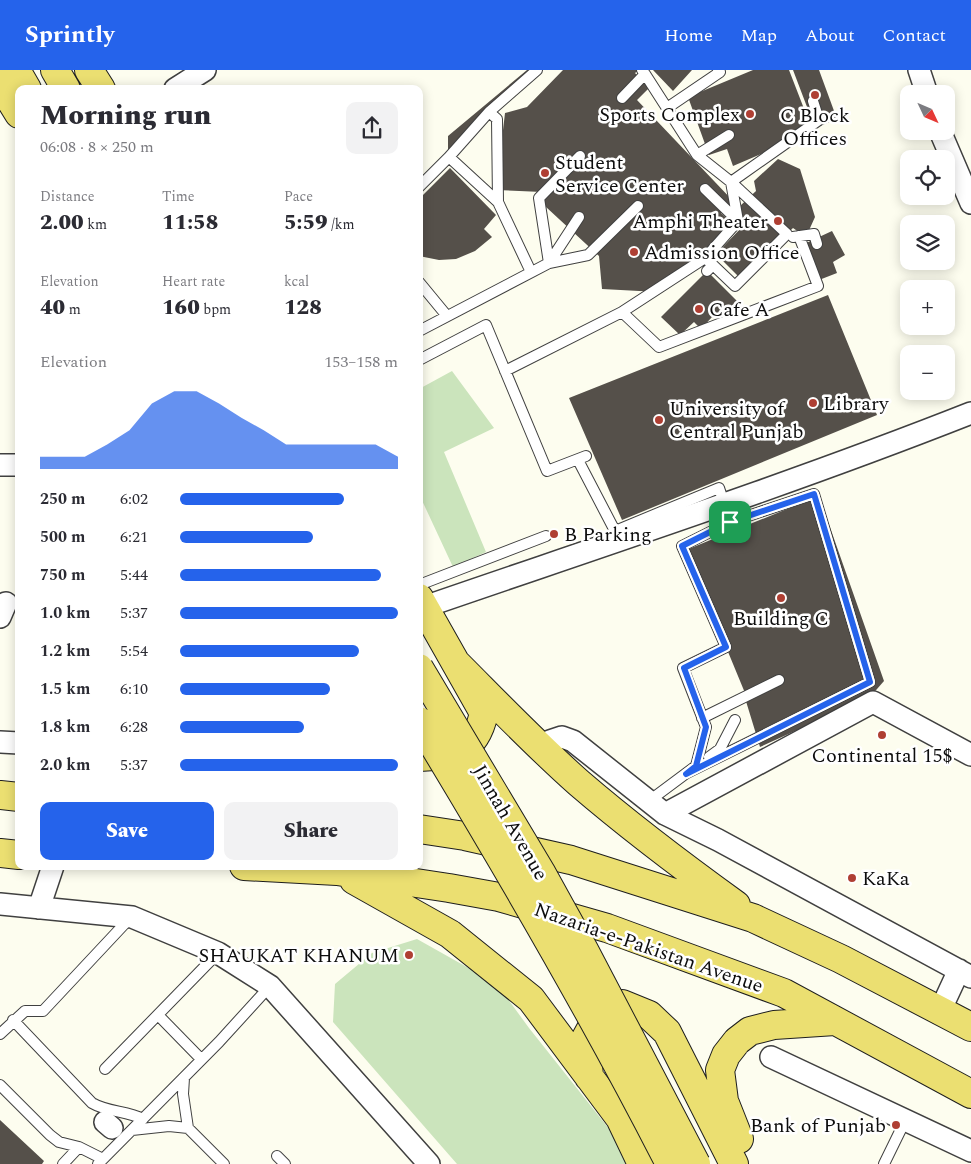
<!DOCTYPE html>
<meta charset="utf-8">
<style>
:root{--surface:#fff;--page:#f2f2f3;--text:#2b2b33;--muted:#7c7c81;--accent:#2563eb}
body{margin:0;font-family:Spectral,serif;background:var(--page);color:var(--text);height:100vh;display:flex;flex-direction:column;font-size:19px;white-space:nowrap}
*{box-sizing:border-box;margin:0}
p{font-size:16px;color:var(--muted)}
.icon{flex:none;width:28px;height:28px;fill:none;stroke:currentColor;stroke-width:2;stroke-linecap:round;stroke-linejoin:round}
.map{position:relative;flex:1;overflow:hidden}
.sheet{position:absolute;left:15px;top:15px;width:408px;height:785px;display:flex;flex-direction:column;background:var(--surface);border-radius:10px;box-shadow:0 2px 12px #0003}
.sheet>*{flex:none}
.needle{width:32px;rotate:134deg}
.fabs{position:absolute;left:900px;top:15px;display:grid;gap:10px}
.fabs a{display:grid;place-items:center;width:55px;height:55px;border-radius:10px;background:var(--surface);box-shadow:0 2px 12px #0003;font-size:25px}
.pin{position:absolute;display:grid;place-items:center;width:42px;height:42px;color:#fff;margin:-21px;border-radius:10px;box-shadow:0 2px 8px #0006}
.round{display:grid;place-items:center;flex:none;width:52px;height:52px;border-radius:10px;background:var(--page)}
.overview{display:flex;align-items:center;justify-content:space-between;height:85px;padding:0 25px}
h1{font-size:28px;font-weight:800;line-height:38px}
.metrics{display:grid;grid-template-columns:repeat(3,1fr);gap:8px;height:85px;padding:5px 25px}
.metrics div{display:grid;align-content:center}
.metrics b{font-size:21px;font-weight:800}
.metrics small{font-size:14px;font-weight:400}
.metrics p{font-size:14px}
.chart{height:140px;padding:10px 25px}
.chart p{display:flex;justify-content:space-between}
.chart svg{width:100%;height:90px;margin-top:5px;fill:var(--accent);opacity:.7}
.button{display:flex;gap:10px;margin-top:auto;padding:10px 25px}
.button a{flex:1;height:58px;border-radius:10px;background:var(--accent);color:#fff;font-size:20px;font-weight:800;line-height:58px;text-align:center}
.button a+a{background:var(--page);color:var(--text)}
ul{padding:0 25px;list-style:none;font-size:16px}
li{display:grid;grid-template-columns:80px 60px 1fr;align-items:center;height:38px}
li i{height:12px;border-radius:6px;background:var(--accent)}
header{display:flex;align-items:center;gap:30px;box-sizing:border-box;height:70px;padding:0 25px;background:var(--accent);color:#fff}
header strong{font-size:24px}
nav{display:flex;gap:28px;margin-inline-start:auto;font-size:18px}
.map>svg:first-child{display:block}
</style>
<header>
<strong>Sprintly</strong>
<nav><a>Home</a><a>Map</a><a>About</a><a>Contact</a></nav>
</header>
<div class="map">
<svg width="971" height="1094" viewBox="0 0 971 1094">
<rect width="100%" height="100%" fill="#fdfdef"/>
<path fill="#cbe4bc" d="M452 301 494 358 444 382 486 482 453 497 419 424V319Z
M417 869 497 914 529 958 637 1094H457L333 952 335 914 372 883Z"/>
<path fill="#55504a" d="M527 0H540L486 49 419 114V110L448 81V66Z
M563 0H639L635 3 649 18 637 30 734 132 721 143 732 153 687 200 658 222 602 219 599 186 546 137 542 122 496 120 505 43 527 37Z
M653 0H692L673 21Z
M753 0H789L813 62 733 96 727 79 709 85 688 27Z
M793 0H819L837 49 815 58Z
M778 89 800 99 815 147 806 167 793 158 740 208 716 184 744 155 740 136 756 121 754 111Z
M450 98 496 145 484 159 492 167 475 181 456 189 439 190 419 186V129Z
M832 161 845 185 833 192 837 203 819 210 804 174Z
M707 201 737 231 719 249 712 247 701 259 694 252 680 265 661 247Z
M828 225 877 345 622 450 569 328Z
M819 426 884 611 870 627 760 677 745 628V623L686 480Z
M0 1050 44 1091 42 1094H0Z"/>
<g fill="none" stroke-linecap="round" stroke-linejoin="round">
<g stroke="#404040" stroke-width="12">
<path id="lane" d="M645 4 697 85 729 65
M622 28 645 4 642 0
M667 38 720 2 718 0
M489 42 537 0
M697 85 731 112 819 50 813 31
M449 87 489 42 497 49 498 132
M419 117 449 87 498 132 531 202
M705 119 738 151 731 112
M793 167 814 164 817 174
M549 193 539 128 580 86
M549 193 579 147
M713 195 735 216 787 164 731 112
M707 201 713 195 705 188 738 151
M419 212 447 246
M622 242 705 188
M419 261 549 193 588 185 638 136
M419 290 486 255 547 401 586 386
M505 301 622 242 659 277 818 216 799 166
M578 390 615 461 719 418 725 436
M419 515 546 466
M702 648 779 610
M709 687 720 679 735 650
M649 731 696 696 706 657 683 598 726 577 682 476 730 452 814 424 870 612 685 704
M159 946 201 989
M13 950 92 1033C107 1042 127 1041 143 1049
M0 964 25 941H43L131 847
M105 999 218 883
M184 1008 183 1024 188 1058 224 1094
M0 1015 50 1065 59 1072 79 1077 103 1089
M132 1060 169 1056 188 1058
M277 1086 285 1094
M63 1094 79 1077
M98 1094 219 972 270 916
M884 1094 905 1051"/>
</g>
<g stroke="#404040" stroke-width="24">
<path id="street" d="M919 0 927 24
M175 19 205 0
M940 61 971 133
M0 395H17
M424 537C607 474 791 414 971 343
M0 547 6 533
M0 672 19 673
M541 679 550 671 562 667 573 671 665 744 718 770 971 907
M665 744 873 632 971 685
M0 834 132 847 218 883 270 916 429 1094
M39 838 53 796
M940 941 959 900
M771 987 971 1081
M105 1052 112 1058"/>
</g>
<g stroke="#1e1e1e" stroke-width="30">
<path id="primary" d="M16 0 27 19
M55 0 66 19
M89 0 101 19
M0 13 19 44
M419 528 484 643C475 683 455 685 419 687
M456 593C496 633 536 675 579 713 629 756 682 796 736 835
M0 725 19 727
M419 759 465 766 571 790 753 848 841 889 971 957
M0 783 19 785
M244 796 337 801 449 818 499 827 607 858 784 923 971 1024
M354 810 450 864 531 929 620 1048 642 1094
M589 1007 586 968 598 946 622 934 649 945 667 962 734 1094
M739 1069 724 1031 720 1000 726 985 737 971 750 961 774 955 835 951"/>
</g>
<use href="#lane" stroke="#fff" stroke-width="10"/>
<use href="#street" stroke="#fff" stroke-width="21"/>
<use href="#primary" stroke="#ebdf71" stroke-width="28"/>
<g stroke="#1e1e1e" stroke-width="30" stroke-linecap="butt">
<path id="primary-bridge" d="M419 598 542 804 584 880 696 1094
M419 651C507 796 593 943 670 1094"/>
</g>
<use href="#primary-bridge" stroke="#ebdf71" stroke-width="28"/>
</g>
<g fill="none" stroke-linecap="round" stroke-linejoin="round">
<g stroke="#fff" stroke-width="10">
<path id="route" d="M814 424 870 612 686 704 696 696 706 657 684 598 726 577 682 476 730 452Z"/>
</g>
<use href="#route" stroke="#2563eb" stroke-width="6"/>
</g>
<g fill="#af3f33" stroke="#fff" stroke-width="2">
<circle cx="815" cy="25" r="5"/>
<circle cx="750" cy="44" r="5"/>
<circle cx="545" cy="103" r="5"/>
<circle cx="778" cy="151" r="5"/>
<circle cx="634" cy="182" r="5"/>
<circle cx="699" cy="239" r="5"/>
<circle cx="813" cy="333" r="5"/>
<circle cx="659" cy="350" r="5"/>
<circle cx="554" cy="464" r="5"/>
<circle cx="781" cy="528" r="5"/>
<circle cx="882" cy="665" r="5"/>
<circle cx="852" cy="808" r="5"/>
<circle cx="409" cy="885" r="5"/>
<circle cx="896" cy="1055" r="5"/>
</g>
<g text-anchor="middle" stroke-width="5" stroke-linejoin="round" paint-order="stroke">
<g font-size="20" fill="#0d0d0d" stroke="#fff" text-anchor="start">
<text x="740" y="51" text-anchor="end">Sports Complex</text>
<text x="815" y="52" text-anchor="middle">C Block<tspan x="815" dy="23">Offices</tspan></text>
<text x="555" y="99">Student<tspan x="555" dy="23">Service Center</tspan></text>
<text x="768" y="158" text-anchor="end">Amphi Theater</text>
<text x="644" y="189">Admission Office</text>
<text x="709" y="246">Cafe A</text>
<text x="823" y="340">Library</text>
<text x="669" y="345">University of<tspan x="669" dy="23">Central Punjab</tspan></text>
<text x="564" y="471">B Parking</text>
<text x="781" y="555" text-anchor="middle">Building C</text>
<text x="882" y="692" text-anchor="middle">Continental 15$</text>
<text x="862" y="815">KaKa</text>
<text x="399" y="892" text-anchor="end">SHAUKAT KHANUM</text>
<text x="886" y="1062" text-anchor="end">Bank of Punjab</text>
</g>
<g font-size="20" fill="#0d0d0d" stroke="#fff">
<text transform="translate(511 752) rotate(60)" y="7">Jinnah Avenue</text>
<text transform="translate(649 877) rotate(19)" y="7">Nazaria-e-Pakistan Avenue</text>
</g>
</g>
</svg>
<div class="fabs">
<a><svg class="needle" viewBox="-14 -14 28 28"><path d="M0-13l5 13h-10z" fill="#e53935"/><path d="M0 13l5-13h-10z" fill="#7c7c81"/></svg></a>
<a><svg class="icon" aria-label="locate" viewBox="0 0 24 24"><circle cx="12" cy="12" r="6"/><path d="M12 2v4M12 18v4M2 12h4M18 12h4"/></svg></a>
<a><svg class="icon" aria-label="layers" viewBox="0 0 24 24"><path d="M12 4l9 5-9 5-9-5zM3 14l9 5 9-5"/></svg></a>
<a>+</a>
<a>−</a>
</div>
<div class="pin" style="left:730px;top:452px;background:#1e9e55"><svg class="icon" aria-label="arrive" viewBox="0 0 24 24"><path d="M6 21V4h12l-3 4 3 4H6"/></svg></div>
<section class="sheet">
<div class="overview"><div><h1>Morning run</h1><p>06:08 · 8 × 250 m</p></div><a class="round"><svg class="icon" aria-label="share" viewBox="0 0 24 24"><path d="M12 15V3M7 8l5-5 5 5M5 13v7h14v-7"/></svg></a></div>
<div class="metrics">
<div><p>Distance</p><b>2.00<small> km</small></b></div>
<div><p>Time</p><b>11:58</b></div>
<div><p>Pace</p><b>5:59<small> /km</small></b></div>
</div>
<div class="metrics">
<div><p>Elevation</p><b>40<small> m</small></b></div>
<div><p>Heart rate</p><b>160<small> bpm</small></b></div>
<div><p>kcal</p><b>128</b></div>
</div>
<div class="chart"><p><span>Elevation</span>153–158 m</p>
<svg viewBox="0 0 160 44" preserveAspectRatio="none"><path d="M0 44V38L10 38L20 38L30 32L40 25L50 12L60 6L70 6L80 12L90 19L100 25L110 32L120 32L130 32L140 32L150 32L160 38V44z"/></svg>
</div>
<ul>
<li><b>250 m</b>6:02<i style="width:75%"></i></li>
<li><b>500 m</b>6:21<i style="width:61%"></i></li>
<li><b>750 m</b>5:44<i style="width:92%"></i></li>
<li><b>1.0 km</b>5:37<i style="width:100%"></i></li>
<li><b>1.2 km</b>5:54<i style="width:82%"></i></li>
<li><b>1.5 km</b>6:10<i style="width:69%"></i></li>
<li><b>1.8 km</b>6:28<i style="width:57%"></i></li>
<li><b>2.0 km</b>5:37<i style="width:100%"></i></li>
</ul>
<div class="button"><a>Save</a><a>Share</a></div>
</section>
</div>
